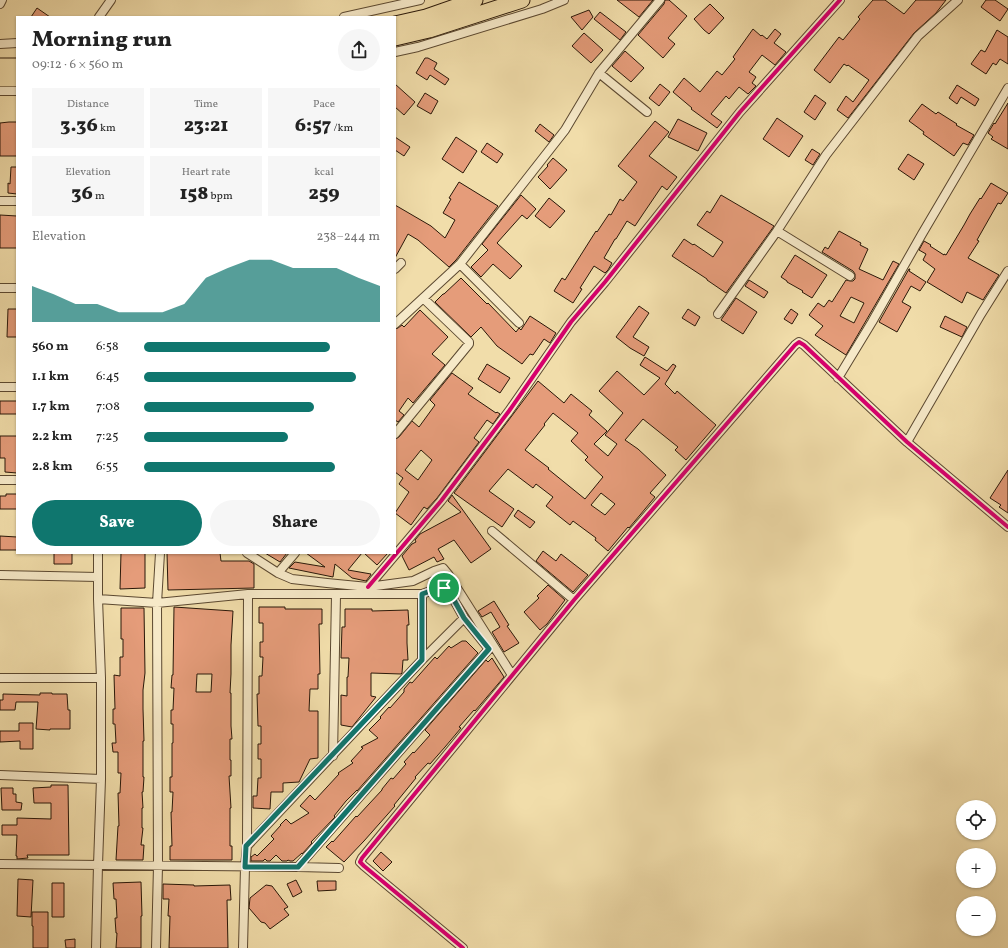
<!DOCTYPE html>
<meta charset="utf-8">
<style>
:root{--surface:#fff;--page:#f6f6f6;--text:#222;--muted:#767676;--accent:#0f766e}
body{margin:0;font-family:Vollkorn,serif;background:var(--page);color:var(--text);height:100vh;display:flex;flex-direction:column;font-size:15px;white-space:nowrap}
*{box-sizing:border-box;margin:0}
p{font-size:13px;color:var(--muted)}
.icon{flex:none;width:22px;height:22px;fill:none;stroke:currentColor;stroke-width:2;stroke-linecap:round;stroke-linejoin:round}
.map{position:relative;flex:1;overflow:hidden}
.sheet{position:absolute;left:16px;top:16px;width:380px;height:538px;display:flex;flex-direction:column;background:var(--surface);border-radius:0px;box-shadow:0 1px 3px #0004}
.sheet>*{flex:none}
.tools{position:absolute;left:956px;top:800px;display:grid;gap:8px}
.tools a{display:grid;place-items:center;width:40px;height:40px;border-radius:50%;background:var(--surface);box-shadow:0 1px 3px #0004;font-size:20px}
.pin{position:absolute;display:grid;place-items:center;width:34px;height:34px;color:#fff;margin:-17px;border:2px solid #fff;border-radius:50%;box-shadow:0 1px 4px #0007}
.round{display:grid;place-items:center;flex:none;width:42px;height:42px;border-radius:21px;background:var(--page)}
.headline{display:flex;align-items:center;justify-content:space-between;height:68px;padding:0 16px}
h1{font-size:22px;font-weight:800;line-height:30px}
.stats{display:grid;grid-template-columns:repeat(3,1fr);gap:6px;height:68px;padding:4px 16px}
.stats div{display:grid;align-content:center;border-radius:0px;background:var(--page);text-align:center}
.stats b{font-size:20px;font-weight:800}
.stats small{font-size:11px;font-weight:400}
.stats p{font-size:11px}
.chart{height:112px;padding:8px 16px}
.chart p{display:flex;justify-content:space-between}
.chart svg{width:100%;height:72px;margin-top:4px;fill:var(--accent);opacity:.7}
.cta{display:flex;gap:8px;margin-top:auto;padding:8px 16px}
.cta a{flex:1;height:46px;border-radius:24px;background:var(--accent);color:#fff;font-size:16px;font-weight:800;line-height:46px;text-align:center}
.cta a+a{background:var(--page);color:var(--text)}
ul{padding:0 16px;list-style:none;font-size:13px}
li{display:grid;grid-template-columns:64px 48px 1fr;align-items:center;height:30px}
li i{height:10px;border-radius:5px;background:var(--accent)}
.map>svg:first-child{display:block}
</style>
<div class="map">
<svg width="1008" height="948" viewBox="0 0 1008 948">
<rect width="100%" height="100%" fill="#f1ddaa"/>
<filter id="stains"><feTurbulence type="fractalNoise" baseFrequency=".005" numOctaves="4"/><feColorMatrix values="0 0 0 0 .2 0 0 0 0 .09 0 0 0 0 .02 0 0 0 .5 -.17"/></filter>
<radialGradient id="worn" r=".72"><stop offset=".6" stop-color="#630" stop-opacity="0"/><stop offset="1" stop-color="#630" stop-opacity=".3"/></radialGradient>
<path fill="#e59c7a" stroke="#291708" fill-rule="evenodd" d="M617 0H653L639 17Z
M665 0H669L687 16 668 38 675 44 663 58 638 35 664 4Z
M873 0H885L904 14 916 0H946L936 13 914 33 848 118 837 110 846 96 853 102 869 80 848 65 847 66 844 64 830 83 814 70 839 37 843 40 860 19 858 17Z
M986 0H995L1008 9 1000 21 981 7Z
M710 4 724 18 709 34 704 30 694 19Z
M37 8 50 17H31Z
M589 10 593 17 582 30 571 17Z
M600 12 626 32 620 40 594 19Z
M753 29 761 36 762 35 767 39 775 29 781 34 774 43 786 52 775 65 762 55 749 72 756 77 752 83 756 86 748 94 739 87 729 99 726 96 711 114 722 122 717 128 691 109 692 108 673 92 684 78 700 92 717 71 722 75 735 59 733 57Z
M997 30 1008 37V64L1000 59 996 65 993 63 986 74 971 64 981 50 985 52Z
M584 33 603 50 591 63 572 46Z
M625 51 644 68 631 82 612 66Z
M425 58H428L437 63 434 69 449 79 445 85 430 75 427 80 416 73Z
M395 84 415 102 404 115 395 107Z
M660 84 670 92 659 106 649 98Z
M957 85 979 99 975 106 961 97 957 104 949 98Z
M425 93 438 101 431 114 417 106Z
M815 95 826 103 815 120 804 112Z
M1008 103V149L991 139 993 137 988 133 994 123 995 124Z
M922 104 936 114 938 112 957 124 956 125 974 135 968 145 963 143 954 156 923 134 924 132 909 121Z
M777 118 803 136 789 157 763 139Z
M678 119 707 133 698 151 668 137Z
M655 121 669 132 649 156 677 177 667 190 662 186 643 214 635 226 627 221 616 239H615L604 258 612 263 608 270 605 273 594 266 580 288 582 289 573 303 554 291 562 278 565 280 596 231 597 232 609 214 611 215 620 199 623 201 637 182 618 166Z
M9 122H17V156H0V123Z
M540 124 554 135 549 142 535 131Z
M395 137 410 147 404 156 395 150Z
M456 137 477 151 463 173 442 159Z
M487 143 503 154 497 163 481 152Z
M812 149 820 154 813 165 805 160Z
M908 154 924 164 914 180 898 169Z
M553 158 567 170 550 189 538 177 548 166 547 165Z
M11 167H17V194L8 193V183L10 184Z
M459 182 498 206 456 260 449 267 418 240 408 234 395 258V205L431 226 445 238 455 220 443 213 451 199 449 198Z
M991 183 1008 193 1001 204 998 203 977 240 979 241 968 258 999 275 983 300 967 292 962 303 927 282 935 269 923 260 926 254 919 250 924 241 931 245 930 246 944 255V254L946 255 964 225 970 214 980 198 981 199Z
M521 195 536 209 527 219 522 215 497 243 522 266 510 279 493 264 481 277 471 267 488 250 482 244Z
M721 195 774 226 726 293 707 280V279L672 256 684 239 693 245 694 244 713 257 723 242 697 225 707 211 710 213Z
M549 198 565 211 550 228 535 216Z
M0 215 17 216V248H0Z
M839 231 861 243 860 245 868 249 859 269 883 280 893 261 899 264 867 319 846 355 815 335 823 326 809 315 818 303 824 307 829 300 832 302 846 280 850 281H853L855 279V274L853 271 822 252 825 247 828 249ZM851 297 864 303 854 323 840 316Z
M795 255 827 275 812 298 802 292 803 291 787 282V281L781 277Z
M909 269H910L909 271 926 282 920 291 911 286 902 302 911 307 897 332 879 322Z
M461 278 487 304 488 303 516 332 519 328 521 330 530 316 556 333 550 343 544 339 533 355 530 354 522 364 497 346 481 327 471 337 435 302 443 294H444Z
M749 280 768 292 764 298 745 286Z
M736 298 757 312 743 334 721 320Z
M639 306 649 313 633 337 649 347 644 356 630 348 616 337Z
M8 309H17V337H7Z
M688 309 700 317 695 326 682 318Z
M791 309 798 314 792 324 784 319Z
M420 310 448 337 432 354 445 365 413 403 408 398 399 411 404 415 398 422 395 420V329L398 328 402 325 404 327Z
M945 316 967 327 962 337 940 327Z
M645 357 667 371 673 364 676 366 665 384 675 394 677 391 716 425 686 460 675 450 678 447 643 419 625 440 638 449 666 475 650 493 655 497 640 515 629 528 628 527 608 551 595 540 596 538 573 521 570 525 546 506 553 497 536 484 533 488 508 469 489 491 514 509 502 527 454 493 538 381 564 403 571 394 592 411 589 415 607 431 594 444 608 456 617 444 605 435 623 413 599 391 617 371 644 395 660 378 640 365ZM553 413 578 433 571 441 588 457 585 460 603 477 585 499 548 469 549 468 525 450 545 425 544 424ZM601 493 615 504 605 515 591 505Z
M487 364 510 378 500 393 478 379Z
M452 373 473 388 468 394 496 413 497 412 500 414 493 424 487 420 474 438 479 442 437 498 427 509 424 507 411 525 395 513 409 492 399 484 403 478 395 472V439L399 437 412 421 419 427 435 405 430 400ZM421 450 432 460 418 480 405 470Z
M0 401H17V414H0Z
M0 436H17V473L5 472V458H0Z
M1008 470V513L999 507 1001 505 990 498Z
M6 494H17V509H0V496H6Z
M452 495 491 549 471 563 454 540 438 549 444 559 437 562 434 557 409 570 402 556 412 544 416 542 415 540 420 534 461 512 448 501Z
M518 510 535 522 530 528 514 516Z
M0 536 17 537V550H0Z
M543 551 556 561 561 554 588 575 573 592 536 561Z
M54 553H72V564H54Z
M121 553H145V588L120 589Z
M167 553H220L221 561H249L254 564V588L168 590Z
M265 553H287L280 562Z
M306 553H362L348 570 371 574 370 576 366 581 352 578 335 564 333 577 289 568 295 562 325 567Z
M364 553H388L377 565Z
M548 585 565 600 547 624 540 630 524 612 539 598 537 596Z
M494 601 509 625 507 626 519 643 504 652 492 632 500 627 491 612 482 617 478 611Z
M174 607 233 611 231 645V674L230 693H231V726L232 739H230V760H231V776H229L231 808H230V846H232V860H170V846H172L171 812H172L173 792H170V777H172V743H173V724H171V710H173L174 688H171L172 675H173ZM197 674H212L211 692H196Z
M259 607H285V609H322V624H319L320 674H318V689H310L309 711H318V758L310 759 299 782 283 783V792H271L270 809 253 808V796H257L258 778H261V759H258V744H261V726H258L257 694H259V676H262L263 657H260V642H263V623H259Z
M121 608H144L145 673 143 690V709L144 741H143V777H144L143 792H142L143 808H142V828H143L141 845H144L143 860H116L118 826H119L118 793H120L121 773H118V752H113L112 743H116L115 724H113V709H115L114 675 120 676V657H123V639H121Z
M345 609H372V611L408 610 409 625H407V643L408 660H403L402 673 401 674 371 673V696L376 697 352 727 341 725V695L347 696V677H348L349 658H341L342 627H345Z
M462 641H466L478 653 357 791V790L346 801 334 816 335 817 311 842 312 843 302 854V853L293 861H290L288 860 287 861H282L276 855 270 861H267L265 859 263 861H251V857L255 854 257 856 274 839 271 836 281 825H280L286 819 291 824 309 813 300 806 310 795 315 800 339 774 338 773 353 763 351 761 363 748 361 747 378 738 369 730 381 718 380 717 389 707 390 708 404 692V689L410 682 412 683 435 657 437 659 449 646 451 648Z
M492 658 504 677 475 711 474 710 459 727 461 728 445 747 430 764 428 763 415 777 416 778 394 805 395 806 364 841 344 862 326 847 332 841 333 842 356 816 357 817 369 804 382 790V789L391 778 393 779 406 764 404 762 413 752 414 753 430 735 425 730 486 660 488 662Z
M40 693H52V694H67L68 710H70V729H50V730L36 729 38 702H16L15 710H0V700H3V694L40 695Z
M19 723H33V749H20V741L0 742V731H19Z
M51 785H68L69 855H27L28 858 17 859V856H16L17 835H2V825H17V818L51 819V803H34L33 788 51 787Z
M1 788H13V794H16V802L22 803 21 810H2Z
M381 852 392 862 383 871 373 861Z
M18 879 33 880 31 917 17 916Z
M296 880 302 892 293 897 287 884Z
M317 881H336V890L318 891Z
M141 882 142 916H141V948H116L117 933H116L115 918H117L116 899H114L113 883Z
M52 883H64V917H52Z
M163 884 194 885V886L230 885 231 900H227L228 948H169L170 916H168L169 899H163Z
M266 885 272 886 288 907 284 909 289 915 270 929 265 923 261 922 249 908 250 898Z
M32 912H48V948H33V926H32Z
M75 939V948H66L65 940Z"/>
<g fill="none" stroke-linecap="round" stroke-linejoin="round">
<g stroke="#5b4830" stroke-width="10">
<path id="street" d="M0 4 2 0
M99 17 111 0
M344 17 420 0
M0 44 17 43
M395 52 418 47 542 9 564 0
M599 73 647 112
M0 91H17
M0 201H17
M777 231 850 276
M460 264 519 323
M395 269 401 263
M0 288H17
M718 314 777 231 826 155 918 36 958 0
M395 324 460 264 565 130 599 73 660 0
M838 378 872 322 922 234 1008 88
M0 387H17
M395 434 469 344V342L423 298
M907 442 981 314 1008 271
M0 480H17
M492 531 574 600
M247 553 278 573 292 579 327 583 368 587 413 581 434 571 443 568 448 574 512 675
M278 573 295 553
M0 575 98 577
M368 587 441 501 509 411 571 322 605 282 740 112 840 0
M422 594V660
M98 599 157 603 248 594H422L439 588H444L449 591 464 618 489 649 298 867
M0 678H101
M333 756 336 595
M0 775 101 779
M247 846 422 660 464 618
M0 864 298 867 339 868
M96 948 98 865 101 779V678L98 599V553
M156 948 158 866 157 603 160 553
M243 948 245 867 247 846 248 594
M463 948 364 866 360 862 362 858 574 600 795 345 799 342 804 345 907 442 1008 527"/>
</g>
<g stroke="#291708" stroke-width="17">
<path id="highway" d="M395 24 426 17 475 0
M395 38 429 30 522 0
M0 66H17
M0 79H17"/>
</g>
<use href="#street" stroke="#f6e9c8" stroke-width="8"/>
<use href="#highway" stroke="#f1ddaa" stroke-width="15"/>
<g stroke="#f6e9c8" stroke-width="6">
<path id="cycleway" d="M368 587 441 501 509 411 571 322 605 282 740 112 840 0
M463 948 364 866 360 862 362 858 574 600 795 345 799 342 804 345 907 442 1008 527"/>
</g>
<use href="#cycleway" stroke="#d6006c" stroke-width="4"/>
</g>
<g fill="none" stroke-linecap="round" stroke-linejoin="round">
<g stroke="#fff" stroke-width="8">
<path id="route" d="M439 588H444L449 591 464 618 489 649 298 867H245L246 846 422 660V594Z"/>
</g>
<use href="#route" stroke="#0f766e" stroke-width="5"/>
</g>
<rect width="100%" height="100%" filter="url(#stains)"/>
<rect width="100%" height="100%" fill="url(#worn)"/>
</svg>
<div class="tools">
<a><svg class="icon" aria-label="locate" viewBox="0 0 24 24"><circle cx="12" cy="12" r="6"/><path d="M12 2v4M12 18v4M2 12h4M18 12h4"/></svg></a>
<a>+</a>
<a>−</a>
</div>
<div class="pin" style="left:444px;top:588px;background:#1e9e55"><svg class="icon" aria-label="arrive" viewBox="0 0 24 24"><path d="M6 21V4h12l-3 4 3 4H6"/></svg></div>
<section class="sheet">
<div class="headline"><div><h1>Morning run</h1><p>09:12 · 6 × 560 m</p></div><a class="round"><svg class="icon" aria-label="share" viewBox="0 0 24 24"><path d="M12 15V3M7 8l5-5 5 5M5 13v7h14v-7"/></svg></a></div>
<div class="stats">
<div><p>Distance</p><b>3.36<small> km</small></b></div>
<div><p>Time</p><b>23:21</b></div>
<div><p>Pace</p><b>6:57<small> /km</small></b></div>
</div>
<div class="stats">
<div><p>Elevation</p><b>36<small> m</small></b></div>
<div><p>Heart rate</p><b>158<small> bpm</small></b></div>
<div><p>kcal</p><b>259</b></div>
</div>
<div class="chart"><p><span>Elevation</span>238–244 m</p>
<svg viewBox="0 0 160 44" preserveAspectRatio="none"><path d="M0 44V22L10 27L20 33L30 33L40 38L50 38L60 38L70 33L80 17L90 11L100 6L110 6L120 11L130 11L140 11L150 17L160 22V44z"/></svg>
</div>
<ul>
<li><b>560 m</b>6:58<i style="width:79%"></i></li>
<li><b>1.1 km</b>6:45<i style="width:90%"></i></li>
<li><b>1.7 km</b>7:08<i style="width:72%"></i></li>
<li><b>2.2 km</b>7:25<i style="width:61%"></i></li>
<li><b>2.8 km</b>6:55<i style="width:81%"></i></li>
</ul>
<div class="cta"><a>Save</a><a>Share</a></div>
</section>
</div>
